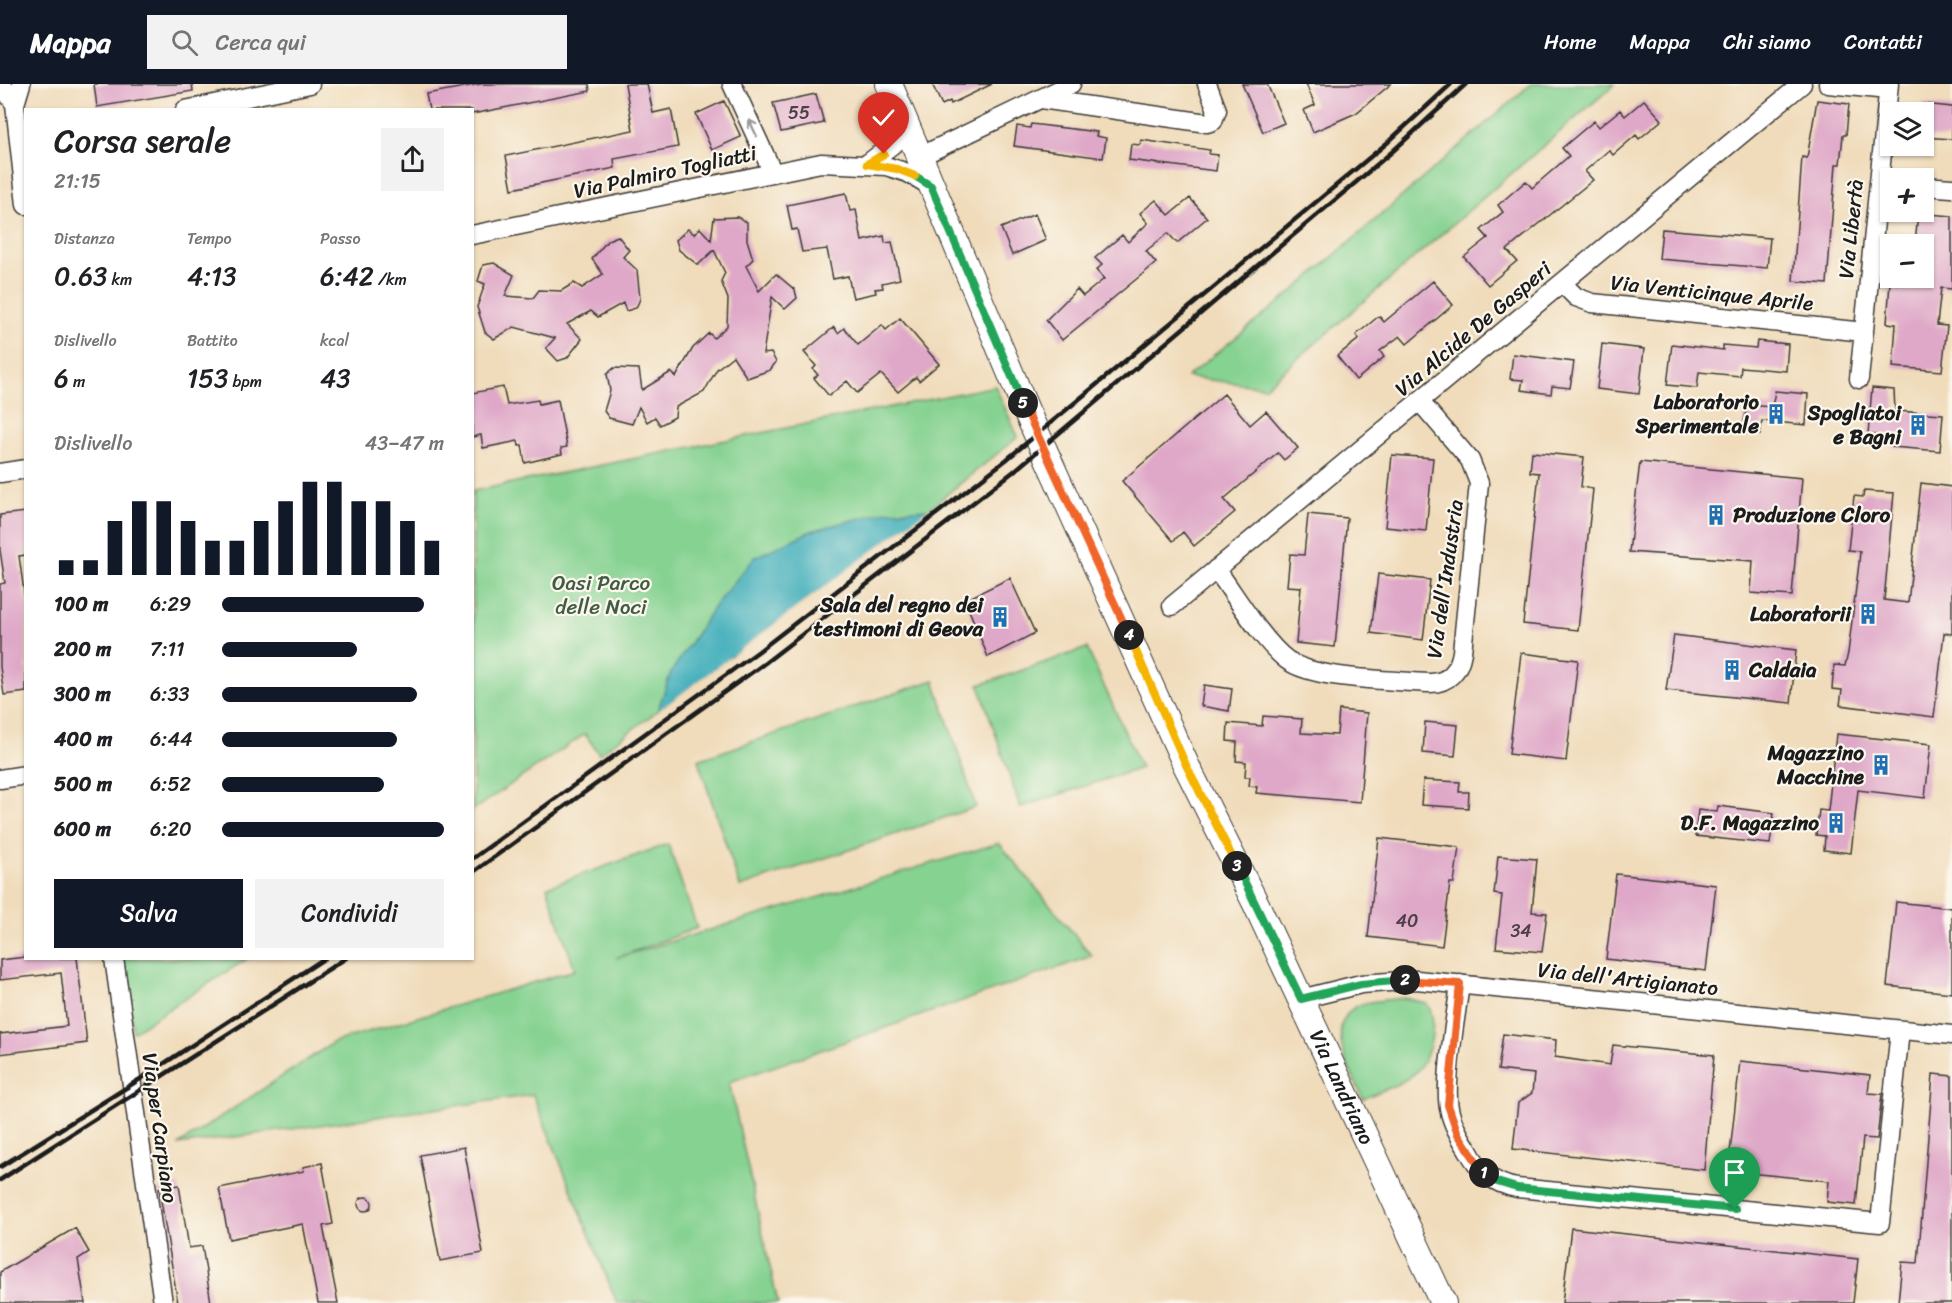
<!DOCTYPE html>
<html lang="it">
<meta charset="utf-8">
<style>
:root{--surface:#fff;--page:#f2f2f2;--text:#202124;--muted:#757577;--accent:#111827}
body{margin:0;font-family:Sriracha,sans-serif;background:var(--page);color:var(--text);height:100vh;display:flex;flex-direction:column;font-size:22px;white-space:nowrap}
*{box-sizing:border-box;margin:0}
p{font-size:20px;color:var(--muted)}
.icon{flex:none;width:33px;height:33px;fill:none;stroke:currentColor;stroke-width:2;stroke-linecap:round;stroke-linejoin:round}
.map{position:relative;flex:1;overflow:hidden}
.drawer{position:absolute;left:24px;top:24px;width:450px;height:852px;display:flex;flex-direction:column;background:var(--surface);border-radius:0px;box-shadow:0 2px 4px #0004}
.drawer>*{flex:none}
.tools{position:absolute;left:1880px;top:18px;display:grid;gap:12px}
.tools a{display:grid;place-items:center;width:54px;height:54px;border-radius:0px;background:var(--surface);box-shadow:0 2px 4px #0004;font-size:30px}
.pin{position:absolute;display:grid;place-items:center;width:51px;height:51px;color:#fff;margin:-62px -26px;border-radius:50% 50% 50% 0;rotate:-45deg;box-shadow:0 0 6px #0007}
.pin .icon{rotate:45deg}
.km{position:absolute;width:30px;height:30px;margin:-15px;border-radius:50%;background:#222;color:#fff;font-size:16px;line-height:30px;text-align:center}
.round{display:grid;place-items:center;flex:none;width:63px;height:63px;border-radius:0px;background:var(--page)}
.head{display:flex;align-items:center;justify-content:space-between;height:102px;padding:0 30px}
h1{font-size:33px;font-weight:600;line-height:45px}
.stats{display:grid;grid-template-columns:repeat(3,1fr);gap:9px;height:102px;padding:6px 30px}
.stats div{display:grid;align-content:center}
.stats b{font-size:26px;font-weight:600}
.stats small{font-size:16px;font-weight:400}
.stats p{font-size:16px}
.chart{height:168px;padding:12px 30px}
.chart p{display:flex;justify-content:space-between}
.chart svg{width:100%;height:108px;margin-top:6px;stroke:var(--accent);stroke-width:6}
.button{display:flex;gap:12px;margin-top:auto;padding:12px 30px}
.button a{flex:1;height:69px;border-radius:0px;background:var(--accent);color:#fff;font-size:24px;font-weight:600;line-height:69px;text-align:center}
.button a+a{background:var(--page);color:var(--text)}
ul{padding:0 30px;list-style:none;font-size:20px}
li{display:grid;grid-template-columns:96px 72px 1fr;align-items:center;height:45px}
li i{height:15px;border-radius:8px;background:var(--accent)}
header{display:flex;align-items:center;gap:36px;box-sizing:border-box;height:84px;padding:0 30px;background:var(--accent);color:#fff}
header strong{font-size:28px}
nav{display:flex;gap:33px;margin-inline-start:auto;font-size:21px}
.search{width:420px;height:54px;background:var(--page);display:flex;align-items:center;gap:15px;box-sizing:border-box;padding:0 21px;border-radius:0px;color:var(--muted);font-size:22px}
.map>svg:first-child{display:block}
</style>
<header>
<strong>Mappa</strong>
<div class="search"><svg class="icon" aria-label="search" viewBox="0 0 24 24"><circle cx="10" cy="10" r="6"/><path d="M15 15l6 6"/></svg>Cerca qui</div>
<nav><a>Home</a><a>Mappa</a><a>Chi siamo</a><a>Contatti</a></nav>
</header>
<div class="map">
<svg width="1952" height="1219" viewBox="0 0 1952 1219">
<rect width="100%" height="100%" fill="#fbf7ec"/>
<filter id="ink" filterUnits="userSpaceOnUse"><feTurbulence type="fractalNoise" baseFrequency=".0167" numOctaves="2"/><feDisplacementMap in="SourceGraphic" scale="12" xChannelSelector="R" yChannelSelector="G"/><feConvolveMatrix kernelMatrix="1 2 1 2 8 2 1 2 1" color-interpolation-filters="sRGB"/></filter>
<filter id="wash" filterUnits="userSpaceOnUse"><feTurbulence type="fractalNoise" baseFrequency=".008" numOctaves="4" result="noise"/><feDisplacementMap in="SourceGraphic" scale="24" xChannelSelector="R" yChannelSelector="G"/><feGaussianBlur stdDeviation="1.35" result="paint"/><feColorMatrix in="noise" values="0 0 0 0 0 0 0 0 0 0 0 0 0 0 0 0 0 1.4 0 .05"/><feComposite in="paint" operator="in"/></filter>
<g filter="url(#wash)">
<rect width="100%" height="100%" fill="#f0dcbb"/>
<path fill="#85d291" stroke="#507756" stroke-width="1.5" d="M1531 0H1615L1265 303 1187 293 1297 204Z
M995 302 1018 353 889 457 599 670 585 650 473 726V407Z
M1087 564 1141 684 1020 723 979 601Z
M934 596 976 723 740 803 698 676Z
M999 759 1092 872 729 998 778 1219H617L533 1011 178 1061 334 958 575 886 547 803 668 760 697 844 616 874Z
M123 874 247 875 133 948Z
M1404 914 1426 919C1434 928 1433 940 1432 951 1425 997 1401 997 1363 1015 1352 989 1319 936 1362 920 1375 916 1391 916 1404 914Z"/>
<path fill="#3dadba" stroke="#2c646b" stroke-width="1.5" d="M929 425 657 628 671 588 716 520 755 473 811 447 887 427Z"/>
<path fill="#f0dcbb" d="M931 423V427L745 567 658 630H654Z"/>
<g id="blocks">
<path fill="#dfa8c8" d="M94 0H192L193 7 97 23Z
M481 0H589L590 7 472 30V26H429L426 10Z
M625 0H647L653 29 671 25 678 63 614 75 615 84 512 105 506 72 633 46Z
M932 0H992L951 20 950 17 942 21Z
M1242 0H1267L1284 39 1263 48Z
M1306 0H1391L1356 29 1313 48 1304 26 1315 21Z
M816 10 824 39 781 48 773 19Z
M1644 16 1662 36 1639 55 1636 51 1613 71 1609 66 1585 87 1593 96 1507 166 1517 177 1488 201 1464 173 1488 154 1481 146 1503 128 1498 121 1526 97 1532 104 1569 72 1562 64 1594 37 1599 43 1620 26 1625 32Z
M1817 16 1849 20 1846 51H1843L1840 80H1836L1827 200 1793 197 1802 73 1807 74Z
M724 17 741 53 712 66 696 30Z
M1923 20 1952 23V55L1923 53Z
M1031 40 1097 48 1096 52 1106 54 1103 74 1014 62 1017 42 1030 44Z
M1141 56 1210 66 1209 70 1218 71 1216 87 1129 76 1131 60 1140 61Z
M846 109 850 127 856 126 862 157 884 152 885 159 892 158 900 195 882 199 883 204 875 205 876 209 853 214 848 192 833 195 827 165 802 168 797 145 792 146 787 121Z
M1190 114 1207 134 1177 159 1168 149 1146 167 1156 179 1062 256 1046 236 1077 205 1083 212 1104 195 1096 186 1102 181 1095 174 1122 151 1128 158 1148 139 1140 129 1156 116 1169 131Z
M1918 129 1952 132V205L1941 204 1937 241 1947 242 1942 287 1893 283 1896 240 1887 239 1890 199 1923 202 1926 170H1923V160H1915Z
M1035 130 1046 156 1012 171 1001 144Z
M737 133 747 138V156L753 175 746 182 759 207 776 190 795 206 797 214 785 225 772 213 763 270 771 269 776 278 770 286 747 294 733 272 717 285 704 308 676 323 675 333 660 341 655 333 647 338 639 323 632 340 609 334 604 327 610 307 607 290 614 284 639 285 642 306 671 288 676 293 693 264 709 249 714 254 727 242 728 215 721 197 725 189 714 166 698 181 679 166 676 156 688 145 694 150 700 144 711 156 714 134Z
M1662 145 1770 154 1767 184 1659 175Z
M618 152 629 166 623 173 637 186 640 215 636 224 626 227 623 219 598 233 591 227 567 240 582 255 567 274 558 277 546 264 555 254 514 243 494 255 485 248 477 223 485 200 478 197 483 181 494 179 514 191 505 212 533 214 539 206 561 207 574 199 582 204 603 190 592 175 608 156Z
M1433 197 1453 221 1407 260 1400 252 1380 267 1384 273 1356 296 1337 272 1359 255 1356 251 1379 232 1384 238Z
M900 234 939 280 919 297 916 293 898 308 881 290 857 309 847 297 829 312 814 294 818 291 813 285 816 282 804 268 834 243 838 249 844 244 858 261 882 241 886 246Z
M1757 257 1788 260 1786 287 1741 283 1740 292 1699 288 1697 304 1667 301 1672 260 1723 266V261L1756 264Z
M1602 260 1644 265 1639 310 1597 305Z
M1513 270 1574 278 1570 304 1552 302 1551 310 1521 306 1523 296 1510 295Z
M503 303 507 321 538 316 539 320 558 316 567 363 561 364 562 370 525 379 522 361 519 362 518 357 483 364 481 351 472 353V309Z
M1872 304 1894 306 1895 327 1943 330 1940 367 1892 363 1893 353 1868 350Z
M1775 307 1808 310 1806 341 1762 337 1760 351 1742 349 1747 321 1772 323Z
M1224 310 1250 341 1266 327 1298 364 1284 376 1278 369 1224 415 1235 428 1194 462 1183 448 1173 457 1122 397Z
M1532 368 1584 373 1581 403 1593 405 1578 546 1523 540 1539 389 1530 388Z
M1392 371 1433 374 1426 447 1385 443Z
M1640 378 1802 394 1792 512 1751 509 1753 477 1629 468Z
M1921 399 1952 403V550L1944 549 1934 633 1840 621 1842 606 1832 605 1834 581 1845 582 1848 569 1859 479 1860 467 1848 466 1854 412 1863 413 1864 407 1894 409 1884 516 1908 519Z
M26 428V471L19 472 26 522V608L4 611 0 583V500L5 499 0 466V431Z
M1308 430 1347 434 1335 563 1296 559 1301 503 1287 502 1290 470 1304 471Z
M1378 490 1430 496 1423 556 1371 549Z
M1010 494 1035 549 988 573 965 516Z
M1674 551 1796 566 1791 619 1666 606Z
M1521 569 1578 576 1566 677 1509 670Z
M1204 601 1232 605 1229 627 1201 622Z
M1339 626 1367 629 1360 718 1256 709 1257 703 1249 702 1250 693H1245L1246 678 1236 677 1237 658 1227 657 1228 639 1262 642 1263 632 1302 635 1301 649 1337 651Z
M1425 638 1458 641 1455 672 1423 669Z
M1836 650 1931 660 1925 714 1858 706 1851 769 1824 766 1825 752 1816 751 1819 726 1828 727Z
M1423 696 1460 698 1459 708H1469L1468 724 1421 721Z
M1718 722 1774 729 1770 760 1695 752 1698 726 1717 728Z
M1379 754 1459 763 1454 799H1450L1442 862 1368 853Z
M1498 772 1537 775 1532 828 1547 829 1542 868 1496 864 1502 811 1494 810Z
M1616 790 1716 801 1706 887 1606 875Z
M1896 818 1952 824V909L1887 902Z
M26 873 77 874 87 959 0 970V950L67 942 61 889 0 896V876Z
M1503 950 1556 956 1555 973 1610 981 1613 961 1714 971 1704 1086 1513 1065 1518 1019 1532 1009 1534 990 1498 986Z
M1740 977 1870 991 1868 1009 1882 1010 1877 1055 1863 1054 1856 1121 1827 1118 1829 1097 1728 1087Z
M1933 990 1952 992V1219H1898L1902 1178 1918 1179Z
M464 1063 483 1169 440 1177 420 1071Z
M322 1079 333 1140 323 1142 338 1219H318L303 1140 229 1155 219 1104 304 1087 303 1083Z
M179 1101 189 1164 202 1162 211 1219H178L159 1104Z
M358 1120a7 7 0 1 1 14 0a7 7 0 1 1-14 0Z
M75 1144 89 1168 78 1175 85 1219H0V1188Z
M1571 1144 1858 1175 1853 1219H1562Z"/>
</g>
</g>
<g filter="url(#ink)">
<use href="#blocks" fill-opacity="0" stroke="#3c3934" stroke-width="1.5"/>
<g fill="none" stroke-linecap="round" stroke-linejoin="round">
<g stroke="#3c3934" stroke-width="21">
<path id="street" d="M1 0 15 20 21 0
M732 0 773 89
M1828 0 1888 6
M1041 15 1207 39 1213 37 1217 26 1207 0
M15 20 26 121
M185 26 310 0
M919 73 1071 0
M867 80 909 48
M1923 102 1952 104
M472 151 821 79 886 82 908 89 931 102
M1562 199 1576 213 1592 219 1864 248
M1859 295 1889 0
M0 389 26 385
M1216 485C1235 511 1263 558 1287 576 1314 596 1393 596 1428 599 1448 600 1459 587 1462 568L1479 399 1470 376 1421 319
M1172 522 1802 0
M0 695 26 691
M114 874 163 1219
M1460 900C1456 932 1444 996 1449 1024 1452 1040 1460 1053 1468 1066 1479 1087 1493 1100 1517 1104L1880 1139 1900 946
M1301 915 1361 900 1417 896 1952 951"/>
</g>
<g stroke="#3c3934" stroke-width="28">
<g id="secondary">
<path id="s1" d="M889 0 1026 326 1186 681 1256 820 1443 1219"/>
</g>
</g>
<use href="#street" stroke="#fff" stroke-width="18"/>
<use href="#secondary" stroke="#fff" stroke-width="26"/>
<path stroke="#1c1c1c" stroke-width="4.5" d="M472 775 759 567 1006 376 1387 59 1451 0
M472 789 765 579 1013 388 1393 67 1466 0
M0 1083 145 992 325 874
M0 1096 346 874"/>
</g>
<defs><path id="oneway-shaft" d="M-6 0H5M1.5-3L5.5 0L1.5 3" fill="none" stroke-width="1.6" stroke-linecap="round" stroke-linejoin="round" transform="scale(1.5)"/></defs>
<use stroke="#999" href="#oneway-shaft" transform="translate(753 44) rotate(-115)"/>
</g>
<g fill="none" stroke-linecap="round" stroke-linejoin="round" filter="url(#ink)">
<g stroke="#fff" stroke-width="12">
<path id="split-1" d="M1484 1089 1497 1098 1517 1104 1735 1125"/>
</g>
<g stroke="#fff" stroke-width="12">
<path id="split-2" d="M1405 896 1460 900 1448 1021 1458 1050 1484 1089"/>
</g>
<g stroke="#fff" stroke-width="12">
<path id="split-3" d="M1237 782 1301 915 1361 900 1405 896"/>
</g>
<g stroke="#fff" stroke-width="12">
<path id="split-4" d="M1129 551 1186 681 1237 782"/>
</g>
<g stroke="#fff" stroke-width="12">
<path id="split-5" d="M1023 319 1129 551"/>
</g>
<g stroke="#fff" stroke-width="12">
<path id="split-6" d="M915 92 931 102 1023 319"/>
</g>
<g stroke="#fff" stroke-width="12">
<path id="split-7" d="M884 70 867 80 897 85 915 92"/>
</g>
<use href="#split-1" stroke="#22a559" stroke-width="8"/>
<use href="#split-2" stroke="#f0652b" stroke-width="8"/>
<use href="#split-3" stroke="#22a559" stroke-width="8"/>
<use href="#split-4" stroke="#f5b400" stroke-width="8"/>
<use href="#split-5" stroke="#f0652b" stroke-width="8"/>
<use href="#split-6" stroke="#22a559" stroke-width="8"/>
<use href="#split-7" stroke="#f5b400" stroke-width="8"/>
</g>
<defs>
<g id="building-bare" transform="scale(1.62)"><path d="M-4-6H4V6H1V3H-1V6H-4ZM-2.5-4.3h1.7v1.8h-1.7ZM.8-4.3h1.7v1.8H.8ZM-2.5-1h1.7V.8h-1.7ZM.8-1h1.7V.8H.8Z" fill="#1f6fb2" stroke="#fbf7ec" stroke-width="2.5" paint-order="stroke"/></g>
</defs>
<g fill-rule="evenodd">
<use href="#building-bare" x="1776" y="330"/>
<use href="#building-bare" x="1918" y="341"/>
<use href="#building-bare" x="1716" y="431"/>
<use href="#building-bare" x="1868" y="530"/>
<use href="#building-bare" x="1000" y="533"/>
<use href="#building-bare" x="1732" y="586"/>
<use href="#building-bare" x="1881" y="681"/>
<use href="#building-bare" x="1836" y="739"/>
</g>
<g text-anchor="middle" stroke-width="4.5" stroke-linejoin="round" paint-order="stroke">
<g font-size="18" fill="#4d3f47">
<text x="799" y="35">55</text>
<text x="1407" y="843">40</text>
<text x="1521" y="853">34</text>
</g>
<g font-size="21" fill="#1c1c1c" stroke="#fbf7ec">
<text transform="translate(665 88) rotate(-12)" y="7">Via Palmiro Togliatti</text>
<text transform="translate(1851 145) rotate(-84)" y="7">Via Libertà</text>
<text transform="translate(1712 209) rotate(6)" y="7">Via Venticinque Aprile</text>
<text transform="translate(1473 245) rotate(-40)" y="7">Via Alcide De Gasperi</text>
<text transform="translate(1445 495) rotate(-82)" y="7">Via dell'Industria</text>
<text transform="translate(1628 895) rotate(6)" y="7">Via dell'Artigianato</text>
<text dy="7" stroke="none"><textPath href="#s1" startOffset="1101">Via Landriano</textPath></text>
<text transform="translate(160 1044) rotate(82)" y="7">Via per Carpiano</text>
</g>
<g font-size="21" font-weight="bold" fill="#1c1c1c" stroke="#fbf7ec" text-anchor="end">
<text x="1759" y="325">Laboratorio<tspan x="1759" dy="24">Sperimentale</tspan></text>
<text x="1901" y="336">Spogliatoi<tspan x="1901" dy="24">e Bagni</tspan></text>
<text x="1733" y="438" text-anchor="start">Produzione Cloro</text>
<text x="983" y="528">Sala del regno dei<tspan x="983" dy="24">testimoni di Geova</tspan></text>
<text x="1851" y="537">Laboratorii</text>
<text x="1749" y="593" text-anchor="start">Caldaia</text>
<text x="1864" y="676">Magazzino<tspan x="1864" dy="24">Macchine</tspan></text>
<text x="1819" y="746">D.F. Magazzino</text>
</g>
<g font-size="21" fill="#415c45" stroke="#fbf7ec">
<text x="601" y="506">Oasi Parco<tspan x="601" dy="24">delle Noci</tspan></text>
</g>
</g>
</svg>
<div class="tools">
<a><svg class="icon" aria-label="layers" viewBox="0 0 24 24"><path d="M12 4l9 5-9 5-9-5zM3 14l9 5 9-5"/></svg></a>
<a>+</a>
<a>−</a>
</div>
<div class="pin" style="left:1735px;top:1125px;background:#1e9e55"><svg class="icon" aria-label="arrive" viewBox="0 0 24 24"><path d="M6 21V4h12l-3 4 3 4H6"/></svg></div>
<div class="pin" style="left:884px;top:70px;background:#d93025"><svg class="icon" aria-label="check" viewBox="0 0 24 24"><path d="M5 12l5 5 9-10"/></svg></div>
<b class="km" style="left:1484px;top:1089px">1</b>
<b class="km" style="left:1405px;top:896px">2</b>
<b class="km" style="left:1237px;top:782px">3</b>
<b class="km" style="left:1129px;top:551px">4</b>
<b class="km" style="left:1023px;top:319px">5</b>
<section class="drawer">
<div class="head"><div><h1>Corsa serale</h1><p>21:15</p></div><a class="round"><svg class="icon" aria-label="share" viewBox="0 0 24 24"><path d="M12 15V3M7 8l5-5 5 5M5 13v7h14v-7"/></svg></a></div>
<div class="stats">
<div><p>Distanza</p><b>0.63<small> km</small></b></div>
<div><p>Tempo</p><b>4:13</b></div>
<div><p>Passo</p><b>6:42<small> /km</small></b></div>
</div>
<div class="stats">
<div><p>Dislivello</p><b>6<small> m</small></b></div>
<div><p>Battito</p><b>153<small> bpm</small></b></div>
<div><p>kcal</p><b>43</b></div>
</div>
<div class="chart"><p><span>Dislivello</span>43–47 m</p>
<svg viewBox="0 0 160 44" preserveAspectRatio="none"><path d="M5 44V38M15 44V38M25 44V22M35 44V14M45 44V14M55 44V22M65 44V30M75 44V30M85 44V22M95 44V14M105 44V6M115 44V6M125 44V14M135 44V14M145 44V22M155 44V30"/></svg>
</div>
<ul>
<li><b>100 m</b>6:29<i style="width:91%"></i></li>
<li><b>200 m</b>7:11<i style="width:61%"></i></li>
<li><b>300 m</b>6:33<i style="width:88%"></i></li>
<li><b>400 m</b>6:44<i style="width:79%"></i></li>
<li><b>500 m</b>6:52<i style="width:73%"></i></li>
<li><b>600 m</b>6:20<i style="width:100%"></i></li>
</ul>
<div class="button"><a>Salva</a><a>Condividi</a></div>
</section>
</div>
